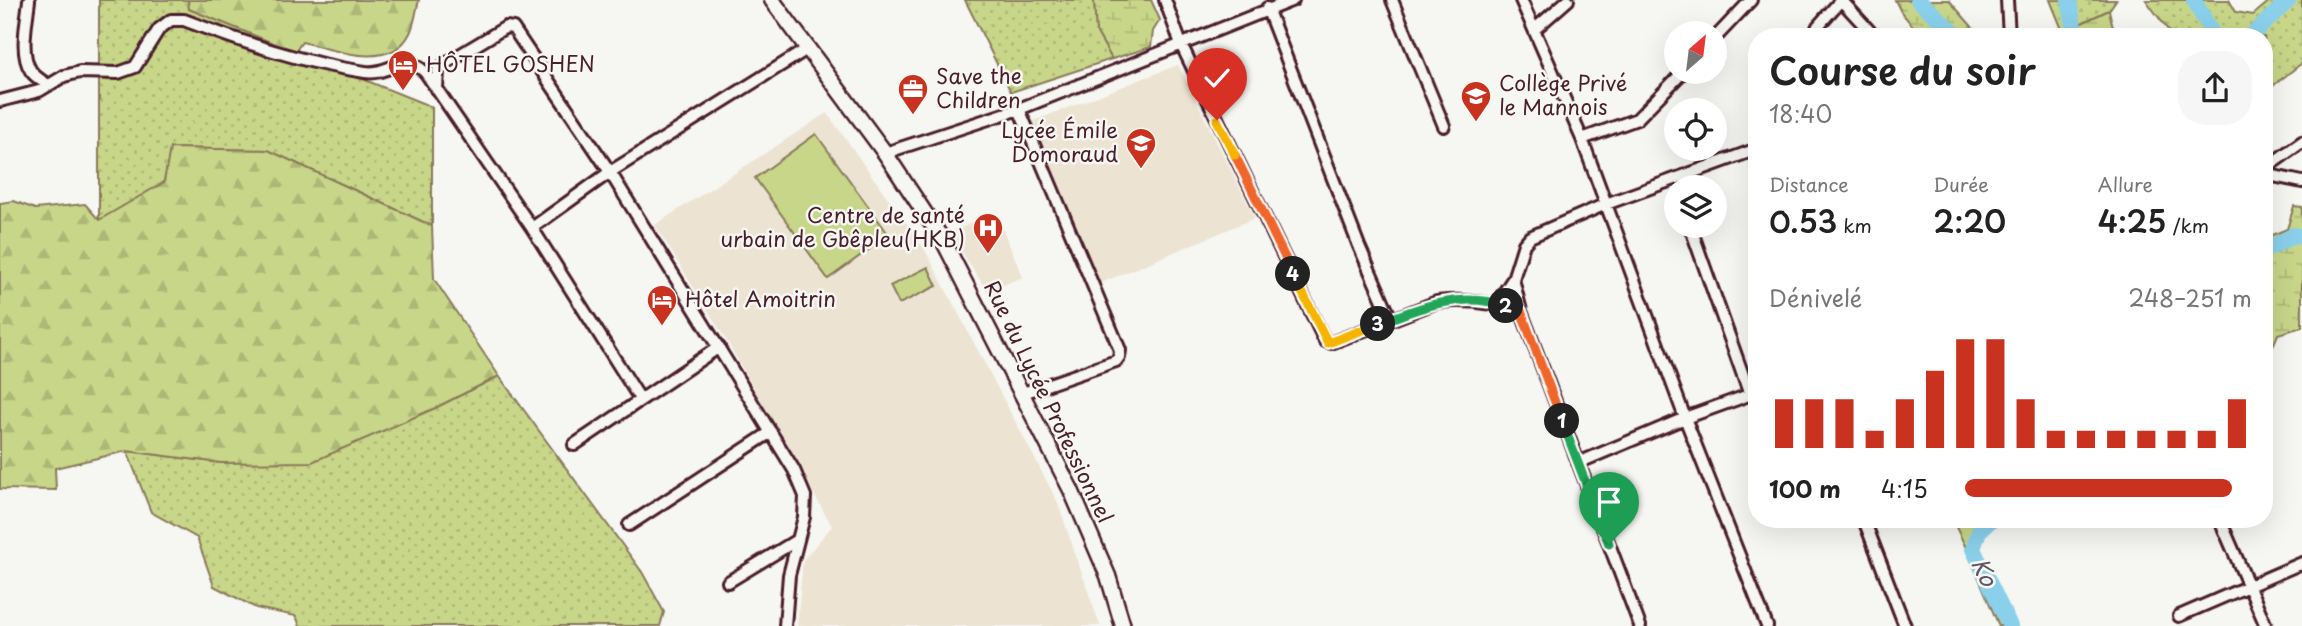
<!DOCTYPE html>
<html lang="fr">
<meta charset="utf-8">
<style>
:root{--surface:#fff;--page:#f6f6f6;--text:#222;--muted:#767676;--accent:#c8321e}
body{margin:0;font-family:"Playpen Sans",sans-serif;background:var(--page);color:var(--text);height:100vh;display:flex;flex-direction:column;font-size:26px;white-space:nowrap}
*{box-sizing:border-box;margin:0}
p{font-size:23px;color:var(--muted)}
.icon{flex:none;width:38px;height:38px;fill:none;stroke:currentColor;stroke-width:2;stroke-linecap:round;stroke-linejoin:round}
.map{position:relative;flex:1;overflow:hidden}
.details{position:absolute;left:1748px;top:28px;width:525px;height:500px;display:flex;flex-direction:column;background:var(--surface);border-radius:28px;box-shadow:0 7px 28px #0002}
.details>*{flex:none}
.needle{width:46px;rotate:28deg}
.tools{position:absolute;left:1664px;top:21px;display:grid;gap:14px}
.tools a{display:grid;place-items:center;width:63px;height:63px;border-radius:50%;background:var(--surface);box-shadow:0 7px 28px #0002;font-size:35px}
.pin{position:absolute;display:grid;place-items:center;width:60px;height:60px;color:#fff;margin:-72px -30px;border-radius:50% 50% 50% 0;rotate:-45deg;box-shadow:0 0 7px #0007}
.pin .icon{rotate:45deg}
.km{position:absolute;width:35px;height:35px;margin:-18px;border-radius:50%;background:#222;color:#fff;font-size:19px;line-height:35px;text-align:center}
.round{display:grid;place-items:center;flex:none;width:74px;height:74px;border-radius:28px;background:var(--page)}
.overview{display:flex;align-items:center;justify-content:space-between;height:119px;padding:0 21px}
h1{font-size:38px;font-weight:600;line-height:52px}
.stats{display:grid;grid-template-columns:repeat(3,1fr);gap:10px;height:119px;padding:7px 21px}
.stats div{display:grid;align-content:center}
.stats b{font-size:30px;font-weight:600}
.stats small{font-size:19px;font-weight:400}
.stats p{font-size:19px}
.chart{height:196px;padding:14px 21px}
.chart p{display:flex;justify-content:space-between}
.chart svg{width:100%;height:126px;margin-top:7px;stroke:var(--accent);stroke-width:6}
ul{padding:0 21px;list-style:none;font-size:23px}
li{display:grid;grid-template-columns:112px 84px 1fr;align-items:center;height:52px}
li i{height:18px;border-radius:9px;background:var(--accent)}
.map>svg:first-child{display:block}
</style>
<div class="map">
<svg width="2302" height="626" viewBox="0 0 2302 626">
<defs>
<pattern id="green-dots" width="8" height="8" patternUnits="userSpaceOnUse" patternTransform="scale(1.75)"><rect width="8" height="8" fill="#c8d689"/><path d="M2 2h.1M6 6h.1" fill="none" stroke="#adb776" stroke-width="1.8" stroke-linecap="round"/></pattern>
<pattern id="forest-firs" width="22" height="20" patternUnits="userSpaceOnUse" patternTransform="scale(1.75)"><rect width="22" height="20" fill="#c8d689"/><path d="M5 1l3.5 6h-7zM16 11l3.5 6h-7z" fill="#adb776"/></pattern>
<pattern id="wetland-marsh" width="20" height="14" patternUnits="userSpaceOnUse" patternTransform="scale(1.75)"><rect width="20" height="14" fill="#c8d689"/><path d="M1 5h8M5 5V1M11 12h8M15 12V8" fill="none" stroke="#adb776"/></pattern>
</defs>
<rect width="100%" height="100%" fill="#f6f6f2"/>
<filter id="ink" filterUnits="userSpaceOnUse"><feTurbulence type="fractalNoise" baseFrequency=".0143" numOctaves="2"/><feDisplacementMap in="SourceGraphic" scale="14" xChannelSelector="R" yChannelSelector="G"/><feConvolveMatrix kernelMatrix="1 2 1 2 8 2 1 2 1" color-interpolation-filters="sRGB"/></filter>
<g filter="url(#ink)">
<path fill="#ece3d2" d="M1178 65 1255 218 1096 285 1031 122Z
M827 113 925 250 1057 501 1100 626H797L803 560 832 526 728 343 655 225Z
M996 214 1023 277 987 291 949 232Z"/>
<path fill="url(#green-dots)" stroke="#897a5a" stroke-width="2" d="M99 0H188L189 9 432 107V226L268 150 171 148 164 182 141 208 99 220Z
M965 0H1094L1096 31 1112 59 1011 92Z
M2050 0H2116L2109 10 2063 32Z
M2146 0H2229L2236 12 2253 15 2271 0H2302V63L2265 92 2264 37H2173Z
M499 376 642 572 664 612 660 626H300L296 616 256 608 214 586 197 538 151 512 127 451 221 463 433 409Z
M1973 549 2010 626H1999L1967 550Z"/>
<path fill="url(#forest-firs)" stroke="#897a5a" stroke-width="2" d="M188 0H419C416 10 415 23 410 33 391 72 334 50 302 42L295 52 189 9Z
M170 148 268 150 432 226 434 279 499 376 433 409 312 462 221 463 127 451 55 468 56 490 0 489V203L14 201 35 209 85 204 99 220 164 182Z"/>
<path fill="url(#wetland-marsh)" stroke="#897a5a" stroke-width="2" d="M1094 0H1151L1160 20 1153 31 1151 47 1112 59 1096 31Z
M1895 0H1949L1981 37H1922L1901 12Z
M2109 10 2115 37H2063V32Z
M2294 206 2302 207V327L2278 334 2265 365V238L2287 229Z
M1956 520H1991L1979 531 1973 549 1967 550 1955 525Z"/>
<path fill="#c8d689" stroke="#897a5a" stroke-width="2" d="M816 134 889 235 828 279 755 178Z
M928 267 937 286 899 304 890 286Z"/>
<g fill="none" stroke-linecap="round" stroke-linejoin="round">
<path stroke="#8ad0eb" stroke-width="16" d="M1918 0 1959 37
M2069 0 2076 37
M2194 0 2214 37
M2250 37 2289 0
M2264 251 2294 235 2302 237
M1991 520 1979 531 1973 549 2010 626"/>
<g stroke="#4a1f2b" stroke-width="16">
<path id="minor" d="M29 0C27 20 19 54 31 71 35 77 42 81 48 85
M1165 0 1181 44 1325 341 1331 343 1437 302C1465 299 1493 302 1521 311
M1392 0 1444 126
M1521 0 1582 139 1685 418 1767 626
M1841 0 1875 37
M2007 0 2009 37
M1267 8 1359 246 1391 319
M1535 29 1568 0
M1813 37 1818 26 1841 0
M1715 38 1751 0
M437 89 438 70 446 63 506 27 513 28 610 172 794 470 805 496 804 517 789 575 785 626
M0 101 39 91 64 76 80 72 118 73 135 67 159 29 171 20H184C242 42 303 63 365 72 389 76 402 51 425 72L532 228 640 399
M1019 109 1120 350 1119 357 1116 361 1023 393
M1582 139 1637 119 1683 72
M885 153 1019 109 1293 0
M2264 169 2302 142
M2264 174 2302 182
M1690 226 1750 395
M532 228 610 172 807 49
M1497 303 1513 279
M574 445 719 347
M1578 463 1685 418 1757 392
M1864 520 1905 626
M2220 520 2266 626
M629 525 771 432
M728 582 797 540
M2179 616 2302 563
M1640 626 1521 311 1513 279 1524 244 1530 237 1606 204 1757 149"/>
</g>
<g stroke="#4a1f2b" stroke-width="19">
<path id="secondary" d="M772 0 885 153 944 242 1071 490 1108 576 1123 626"/>
</g>
<use href="#minor" stroke="#f6f6f2" stroke-width="10"/>
<use href="#secondary" stroke="#f6f6f2" stroke-width="14"/>
</g>
</g>
<g fill="none" stroke-linecap="round" stroke-linejoin="round" filter="url(#ink)">
<g stroke="#fff" stroke-width="14">
<path id="split-1" d="M1562 421 1609 544"/>
</g>
<g stroke="#fff" stroke-width="14">
<path id="split-2" d="M1506 306 1521 311 1562 421"/>
</g>
<g stroke="#fff" stroke-width="14">
<path id="split-3" d="M1378 324C1419 307 1462 291 1506 306"/>
</g>
<g stroke="#fff" stroke-width="14">
<path id="split-4" d="M1293 274 1328 343 1378 324"/>
</g>
<g stroke="#fff" stroke-width="14">
<path id="split-5" d="M1235 155 1293 274"/>
</g>
<g stroke="#fff" stroke-width="14">
<path id="split-6" d="M1217 120 1235 155"/>
</g>
<use href="#split-1" stroke="#22a559" stroke-width="9"/>
<use href="#split-2" stroke="#f0652b" stroke-width="9"/>
<use href="#split-3" stroke="#22a559" stroke-width="9"/>
<use href="#split-4" stroke="#f5b400" stroke-width="9"/>
<use href="#split-5" stroke="#f0652b" stroke-width="9"/>
<use href="#split-6" stroke="#f5b400" stroke-width="9"/>
</g>
<defs>
<g id="hotel-pin" transform="scale(1.575)"><path d="M0 17L-7.5 6A9.5 9.5 0 1 1 7.5 6Z" fill="#c8321e" stroke="#f6f6f2"/><path d="M-6-4.5h1.5V1H6V5H4.5V3h-9V5H-6ZM-4 0a1.8 1.8 0 1 1 3.6 0ZM.5 0V-2.5h3Q6-2.5 6 0Z" fill="#fff"/></g>
<g id="office-pin" transform="scale(1.575)"><path d="M0 17L-7.5 6A9.5 9.5 0 1 1 7.5 6Z" fill="#c8321e" stroke="#f6f6f2"/><path d="M-6-3h4V-5.5h4V-3h4V5H-6ZM-1-4.5V-3h2v-1.5ZM-6 0V1H6V0Z" fill="#fff"/></g>
<g id="school-pin" transform="scale(1.575)"><path d="M0 17L-7.5 6A9.5 9.5 0 1 1 7.5 6Z" fill="#c8321e" stroke="#f6f6f2"/><path d="M0-5L7-2L0 1L-7-2ZM-4 1L0 2.5L4 1V4Q0 6-4 4Z" fill="#fff"/></g>
<g id="hospital-pin" transform="scale(1.575)"><path d="M0 17L-7.5 6A9.5 9.5 0 1 1 7.5 6Z" fill="#c8321e" stroke="#f6f6f2"/><path d="M-5-5h3v3.5h4V-5h3V5h-3V1.5h-4V5h-3Z" fill="#fff"/></g>
</defs>
<g fill-rule="evenodd">
<use href="#hotel-pin" x="403" y="65"/>
<use href="#office-pin" x="913" y="89"/>
<use href="#school-pin" x="1476" y="96"/>
<use href="#school-pin" x="1141" y="143"/>
<use href="#hospital-pin" x="988" y="228"/>
<use href="#hotel-pin" x="662" y="300"/>
</g>
<g text-anchor="middle" stroke-width="5" stroke-linejoin="round" paint-order="stroke">
<g font-size="21" fill="#4a1f2b" stroke="#f6f6f2" text-anchor="start">
<text x="426" y="72">HÔTEL GOSHEN</text>
<text x="936" y="84">Save the<tspan x="936" dy="24">Children</tspan></text>
<text x="1499" y="91">Collège Privé<tspan x="1499" dy="24">le Mannois</tspan></text>
<text x="1118" y="138" text-anchor="end">Lycée Émile<tspan x="1118" dy="24">Domoraud</tspan></text>
<text x="965" y="223" text-anchor="end">Centre de santé<tspan x="965" dy="24">urbain de Gbêpleu(HKB)</tspan></text>
<text x="685" y="307">Hôtel Amoitrin</text>
</g>
<g font-size="21" fill="#4a1f2b" stroke="#f6f6f2">
<text transform="translate(1048 402) rotate(64)" y="7">Rue du Lycée Professionnel</text>
</g>
<g font-size="23" font-style="italic" fill="#5d5465" stroke="#f6f6f2">
<text transform="translate(1984 572) rotate(65)" y="8">Ko</text>
</g>
</g>
</svg>
<div class="tools">
<a><svg class="needle" viewBox="-14 -14 28 28"><path d="M0-13l5 13h-10z" fill="#e53935"/><path d="M0 13l5-13h-10z" fill="#767676"/></svg></a>
<a><svg class="icon" aria-label="locate" viewBox="0 0 24 24"><circle cx="12" cy="12" r="6"/><path d="M12 2v4M12 18v4M2 12h4M18 12h4"/></svg></a>
<a><svg class="icon" aria-label="layers" viewBox="0 0 24 24"><path d="M12 4l9 5-9 5-9-5zM3 14l9 5 9-5"/></svg></a>
</div>
<div class="pin" style="left:1609px;top:544px;background:#1e9e55"><svg class="icon" aria-label="arrive" viewBox="0 0 24 24"><path d="M6 21V4h12l-3 4 3 4H6"/></svg></div>
<div class="pin" style="left:1217px;top:120px;background:#d93025"><svg class="icon" aria-label="check" viewBox="0 0 24 24"><path d="M5 12l5 5 9-10"/></svg></div>
<b class="km" style="left:1562px;top:421px">1</b>
<b class="km" style="left:1506px;top:306px">2</b>
<b class="km" style="left:1378px;top:324px">3</b>
<b class="km" style="left:1293px;top:274px">4</b>
<section class="details">
<div class="overview"><div><h1>Course du soir</h1><p>18:40</p></div><a class="round"><svg class="icon" aria-label="share" viewBox="0 0 24 24"><path d="M12 15V3M7 8l5-5 5 5M5 13v7h14v-7"/></svg></a></div>
<div class="stats">
<div><p>Distance</p><b>0.53<small> km</small></b></div>
<div><p>Durée</p><b>2:20</b></div>
<div><p>Allure</p><b>4:25<small> /km</small></b></div>
</div>
<div class="chart"><p><span>Dénivelé</span>248–251 m</p>
<svg viewBox="0 0 160 44" preserveAspectRatio="none"><path d="M5 44V27M15 44V27M25 44V27M35 44V38M45 44V27M55 44V17M65 44V6M75 44V6M85 44V27M95 44V38M105 44V38M115 44V38M125 44V38M135 44V38M145 44V38M155 44V27"/></svg>
</div>
<ul>
<li><b>100 m</b>4:15<i style="width:93%"></i></li>
</ul>
</section>
</div>
